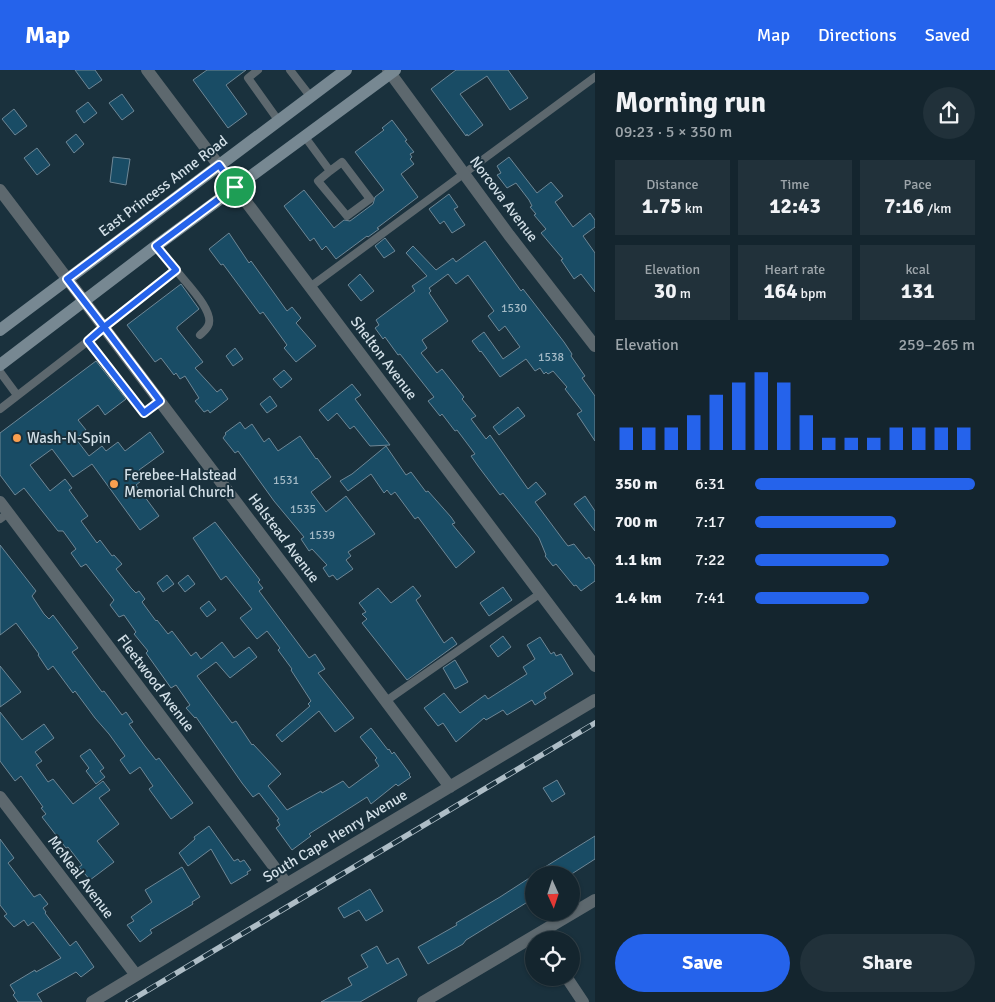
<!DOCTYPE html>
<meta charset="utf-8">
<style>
:root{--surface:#14252e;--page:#21313a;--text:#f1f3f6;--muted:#9da5aa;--line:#33424a;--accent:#2563eb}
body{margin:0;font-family:Signika,sans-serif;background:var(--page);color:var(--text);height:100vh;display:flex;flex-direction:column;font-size:19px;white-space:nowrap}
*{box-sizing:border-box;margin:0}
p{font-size:16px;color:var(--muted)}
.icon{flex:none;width:28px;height:28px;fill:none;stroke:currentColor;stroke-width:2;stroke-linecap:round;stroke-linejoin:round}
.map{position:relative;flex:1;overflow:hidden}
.details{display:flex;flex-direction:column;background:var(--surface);width:400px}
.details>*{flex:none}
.needle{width:32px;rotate:177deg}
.buttons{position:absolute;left:525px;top:796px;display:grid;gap:10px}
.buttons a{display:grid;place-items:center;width:55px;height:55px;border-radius:50%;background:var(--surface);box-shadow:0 1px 4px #0004,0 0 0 1px var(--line);font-size:25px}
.pin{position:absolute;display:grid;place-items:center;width:42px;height:42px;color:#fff;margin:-21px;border:2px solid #fff;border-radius:50%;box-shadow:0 1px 5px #0007}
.round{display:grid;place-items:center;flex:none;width:52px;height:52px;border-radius:26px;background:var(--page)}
.headline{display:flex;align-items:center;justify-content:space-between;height:85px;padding:0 20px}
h1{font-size:28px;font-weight:800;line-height:38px}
.metrics{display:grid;grid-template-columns:repeat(3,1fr);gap:8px;height:85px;padding:5px 20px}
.metrics div{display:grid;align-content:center;border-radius:0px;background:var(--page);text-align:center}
.metrics b{font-size:21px;font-weight:800}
.metrics small{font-size:14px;font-weight:400}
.metrics p{font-size:14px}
.chart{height:140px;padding:10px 20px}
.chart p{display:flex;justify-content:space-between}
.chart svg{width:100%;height:90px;margin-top:5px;stroke:var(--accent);stroke-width:6}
.action{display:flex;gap:10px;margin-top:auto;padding:10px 20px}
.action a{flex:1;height:58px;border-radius:30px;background:var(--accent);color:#fff;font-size:20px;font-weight:800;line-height:58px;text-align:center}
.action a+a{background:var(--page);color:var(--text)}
ul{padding:0 20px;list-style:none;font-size:16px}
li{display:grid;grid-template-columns:80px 60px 1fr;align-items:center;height:38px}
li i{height:12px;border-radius:6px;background:var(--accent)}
header{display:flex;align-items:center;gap:30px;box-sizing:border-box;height:70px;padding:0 25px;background:var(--accent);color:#fff}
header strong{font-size:24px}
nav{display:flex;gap:28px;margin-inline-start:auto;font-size:18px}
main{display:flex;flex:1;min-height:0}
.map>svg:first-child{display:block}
</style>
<header>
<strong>Map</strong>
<nav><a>Map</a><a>Directions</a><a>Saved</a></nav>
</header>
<main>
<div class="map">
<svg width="595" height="932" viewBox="0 0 595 932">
<rect width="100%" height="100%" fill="#1a313d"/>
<path fill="#194c65" stroke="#6e8796" d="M75 0H95L102 10 89 19Z
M207 0H246L226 15 247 44 228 58 193 10Z
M456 0H508L528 28 510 40 487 6 460 24 483 55 468 66 467 64 466 66 431 19Z
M122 24 134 41 122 50 109 33Z
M88 32 97 43 84 53 76 41Z
M14 39 27 56 15 65 2 49Z
M392 50 407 70 405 71 414 82 410 84 412 87 410 89 414 94 401 104 418 127 377 158 379 159 368 167 367 166 336 189 326 176 322 180 314 168 310 171 284 136 304 120 334 158 344 150 350 151 373 134 375 127 384 120 355 82 384 60 382 58Z
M76 64 84 74 74 83 66 72Z
M37 78 50 95 37 105 24 88Z
M113 87 130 89 126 115 110 112Z
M509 87 537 123 551 112 563 126 555 132 573 157 590 143 595 150V157L583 166 595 183V222L581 204 574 209 561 190 563 189 541 163 546 159 534 145 536 144 530 137 532 136 529 130 516 113 507 118 497 105 501 103 497 96Z
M449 124 458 137 454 139 465 155 452 163 444 151 440 154 429 139Z
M229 163 249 193 251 191 287 241 292 237 301 248 296 253 316 276 296 292 284 278 287 275 263 242 260 244 223 194 221 195 209 179Z
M385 168 395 181 384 188 375 176Z
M485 171 521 221 523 219 564 272 572 284 571 286 585 306 582 308 595 326V371L577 344 582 341 565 319 567 317 553 301 548 304 546 302 544 304 540 298 535 301 526 289 500 307 481 281 480 282 472 271 484 262 503 289 520 277 505 256 499 261 488 246 494 241 468 205 456 214 448 204 429 218 431 221 429 223 448 251 422 270 427 278 421 283 437 303 442 299 464 327 462 329 476 346 471 349 486 369 490 365 528 419 536 412 546 424 535 432 564 471 568 476 574 474 586 489 589 487 595 496V511L581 521 576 515 574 516 556 494 553 496 545 486 546 485 539 468 520 444 503 423 500 425 478 396 471 386 475 384 457 360 455 361 442 344 440 346 428 331 434 327 400 284 398 285 385 267 383 269 375 258 379 255 376 250 415 221 412 216 427 206 406 183 413 176 436 200 453 188 456 192Z
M360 204 374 221 361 231 348 215Z
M181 214 199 239 177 257V259L203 292 195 298 217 322 221 319 228 329 210 343 208 340 204 342 195 331 199 328 185 306 180 309 176 303 174 305 161 288 155 292 127 255Z
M235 278 243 289 233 296 226 286Z
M96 291 126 329 105 345 98 335 78 350 86 360 76 369 89 386 102 376 106 381 118 372 125 381 150 362 164 382 139 400 145 408 136 415 159 446 140 460 92 394 73 407 52 379 30 395 50 421 65 409 72 418 69 420 88 446 81 451 97 473 100 470 112 486 114 485 122 494 116 499 131 518 136 523 139 521 145 529 142 532 156 551 157 550 168 564 172 561 191 586 196 582 201 589 222 572 234 588 249 577 257 587 230 608 216 592 197 606 232 653 236 651 252 675 253 674 281 704 268 716 287 740 321 721 322 723 343 711 349 718 379 696 375 690 377 688 360 667 371 658 388 680 389 679 392 684 394 682 410 704 409 705 411 707 398 716 396 714 371 734 367 727 309 764 311 766 292 780 276 758 280 755 277 750 279 749 259 723 253 727 242 713 196 647 195 648 186 638 190 635 176 615 171 618 146 583 148 581 134 564 136 562 124 545 119 547 110 535 114 530 86 494 81 497 71 483 76 479 63 461H58L24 418 15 425 0 405V363Z
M284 300 292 309 281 318 273 309Z
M352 314 361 325 355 329 390 375 370 376 354 356 350 359 337 343 328 351 319 340Z
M270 326 277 336 267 343 260 334Z
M518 337 525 346 499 365 493 357Z
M240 352 245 359 252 354 264 372 269 368 278 381 300 366 316 389 317 388 331 407 311 422 326 442 346 426 375 464 348 482 351 486 346 490 353 499 337 510 333 505 329 507 323 498 327 495 312 479 309 481 301 469 304 467 274 431 238 381 235 383 223 368 226 364 225 363Z
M386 376 406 405 411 402 426 422 428 421 451 447 455 453 452 454 475 482 456 498 418 447 415 449 395 422 391 425 387 420 384 423 371 404 348 421 340 411 352 404Z
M585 426 595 441V461L574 434Z
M215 452 260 510 258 512 263 518 259 521 309 588 315 584 325 599 318 603 354 648 335 662 319 641 282 672 276 665 310 636 308 634 311 631 291 600 292 599 278 580 280 578 267 561 257 569 240 548 252 539 226 506 221 510 193 468Z
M0 475 36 521 32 526 44 544 49 549 53 545 78 578 72 582 102 622 104 621 122 645 126 642 133 652 129 654 145 676 156 690 159 688 193 733 171 749 149 719 153 716 140 697 130 704 120 690 125 686 109 664 95 648 75 621 73 623 53 596 48 600 38 585 39 584 16 553 0 565Z
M167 505 174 514 163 522 157 513Z
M188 505 195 514 185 522 178 513Z
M413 516 421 526 416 530 444 573 452 567 457 574 407 610 362 553 367 549 362 544 366 542 359 533 378 518 391 533Z
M503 517 512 530 489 546 480 533Z
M209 531 216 540 207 547 200 538Z
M503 566 511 577 498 587 490 576Z
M540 567 551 584 554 582 556 586 561 584 573 604 544 623 546 628 535 635 532 630 507 645 503 640 486 650 484 648 456 672 443 653 438 656 424 638 444 623 460 643 485 625 488 629 527 604 523 597 535 589 527 575Z
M455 590 468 612 455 619 443 598Z
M0 596 21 622 0 637Z
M0 642 22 670 44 654 54 668 35 682 42 691 36 695 48 712 53 709 73 734 103 711 110 720 99 728 119 754 97 771 114 792 90 810 79 797 82 795 68 777 66 778 42 747 46 744 41 738 43 737 21 706 15 711 0 691Z
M90 679 104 698 100 701 105 707 96 714 86 701 89 698 80 686Z
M557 710 565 724 552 732 543 718Z
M209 756 234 791 238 789 240 792 244 790 251 800 247 802 248 804 231 814 211 779 188 796 179 783 195 769 194 767Z
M595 766V789L570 805H534V828L466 870 463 874 428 894 418 877 457 855 456 853 500 827 534 805H532Z
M0 769 14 788 8 793 34 827 40 824 48 834 43 838 46 842 45 843 70 876 76 871 94 897 81 907 76 902 37 924 42 932H18L13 925 15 923 10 915 35 900 36 902 61 888 33 852 28 856 24 850 14 857 4 846 7 844 0 835Z
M182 797 200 827 192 832 193 834 150 860 152 863 140 872 127 855 134 851 131 847 152 832 145 820Z
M370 819 383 841 366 851 359 840 344 848 338 838Z
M377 876 387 894 398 888 407 905 360 932H321L352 915 348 908 368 897 361 885Z"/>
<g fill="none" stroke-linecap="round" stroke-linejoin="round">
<path stroke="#5d686e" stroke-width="8" d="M258 0 248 8 278 50
M290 0 310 26
M305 67 330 101 318 111 347 146 370 129 342 92 330 101
M176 200C185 212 216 242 208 256 206 260 202 263 200 265
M310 217 595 7
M88 271 144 343 160 331
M0 302 17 325
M0 339 88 271 176 200 156 176
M0 449 8 443
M386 631 541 523"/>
<path stroke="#5d686e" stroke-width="12" d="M147 0 595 596
M388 0 509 165 595 276
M0 120 292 506 450 717
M0 432 287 814
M0 727 136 905
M567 908 583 932
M92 932 287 814 595 630
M423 932 595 830"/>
<path stroke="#778892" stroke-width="12" d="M0 260 346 0
M0 295 156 176 395 0"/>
<g stroke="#aebdc6" stroke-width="5.5">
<path id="rail" d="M128 932 595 653"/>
</g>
<use href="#rail" stroke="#1a313d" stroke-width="4" stroke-dasharray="11" stroke-linecap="butt"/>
</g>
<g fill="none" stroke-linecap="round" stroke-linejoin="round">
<g stroke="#fff" stroke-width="10">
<path id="route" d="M235 117 156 176 176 200 104 257 160 331 144 343 88 271 104 257 67 209 219 95 235 117"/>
</g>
<use href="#route" stroke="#2563eb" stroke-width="6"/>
</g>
<g fill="#fa9f4f" stroke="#1a313d" stroke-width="2">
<circle cx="17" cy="368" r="5"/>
<circle cx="114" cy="414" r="5"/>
</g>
<g text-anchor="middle" stroke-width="4" stroke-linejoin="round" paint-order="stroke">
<g font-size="12" fill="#a4bac6">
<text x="514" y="242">1530</text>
<text x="551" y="291">1538</text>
<text x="286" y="414">1531</text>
<text x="303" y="443">1535</text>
<text x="322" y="469">1539</text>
</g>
<g font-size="15" fill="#d2dfe7" stroke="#1a313d">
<text transform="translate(163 116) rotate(-37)" y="5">East Princess Anne Road</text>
<text transform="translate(504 129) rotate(53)" y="5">Norcova Avenue</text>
<text transform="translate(384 288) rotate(53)" y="5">Shelton Avenue</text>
<text transform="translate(284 468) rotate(53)" y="5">Halstead Avenue</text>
<text transform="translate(156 613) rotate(53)" y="5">Fleetwood Avenue</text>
<text transform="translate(335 766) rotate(-31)" y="5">South Cape Henry Avenue</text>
<text transform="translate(81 807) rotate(53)" y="5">McNeal Avenue</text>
</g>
<g font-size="15" fill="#d2dfe7" stroke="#1a313d" text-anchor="start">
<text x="27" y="373">Wash-N-Spin</text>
<text x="124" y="410">Ferebee-Halstead<tspan x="124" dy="17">Memorial Church</tspan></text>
</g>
</g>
</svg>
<div class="buttons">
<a><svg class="needle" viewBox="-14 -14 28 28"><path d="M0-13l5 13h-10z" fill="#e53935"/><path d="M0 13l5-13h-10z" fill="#9da5aa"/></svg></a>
<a><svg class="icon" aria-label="locate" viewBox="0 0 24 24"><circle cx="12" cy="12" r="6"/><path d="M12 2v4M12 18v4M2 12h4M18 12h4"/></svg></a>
</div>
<div class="pin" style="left:235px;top:117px;background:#1e9e55"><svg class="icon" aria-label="arrive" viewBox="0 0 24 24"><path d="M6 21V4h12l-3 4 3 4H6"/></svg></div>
</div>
<section class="details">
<div class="headline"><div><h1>Morning run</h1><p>09:23 · 5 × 350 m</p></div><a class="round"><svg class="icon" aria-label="share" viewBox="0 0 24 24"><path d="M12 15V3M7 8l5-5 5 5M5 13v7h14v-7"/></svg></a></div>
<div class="metrics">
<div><p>Distance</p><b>1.75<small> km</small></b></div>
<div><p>Time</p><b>12:43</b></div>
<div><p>Pace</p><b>7:16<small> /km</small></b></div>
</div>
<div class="metrics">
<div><p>Elevation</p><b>30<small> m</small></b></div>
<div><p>Heart rate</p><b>164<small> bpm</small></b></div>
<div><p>kcal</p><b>131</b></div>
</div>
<div class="chart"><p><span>Elevation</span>259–265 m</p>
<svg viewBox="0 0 160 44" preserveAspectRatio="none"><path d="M5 44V33M15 44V33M25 44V33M35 44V27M45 44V17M55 44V11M65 44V6M75 44V11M85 44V27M95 44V38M105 44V38M115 44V38M125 44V33M135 44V33M145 44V33M155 44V33"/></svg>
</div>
<ul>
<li><b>350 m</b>6:31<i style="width:100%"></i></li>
<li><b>700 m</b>7:17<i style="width:64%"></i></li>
<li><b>1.1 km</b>7:22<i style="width:61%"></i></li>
<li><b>1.4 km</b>7:41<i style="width:52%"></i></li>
</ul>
<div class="action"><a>Save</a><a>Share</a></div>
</section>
</main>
